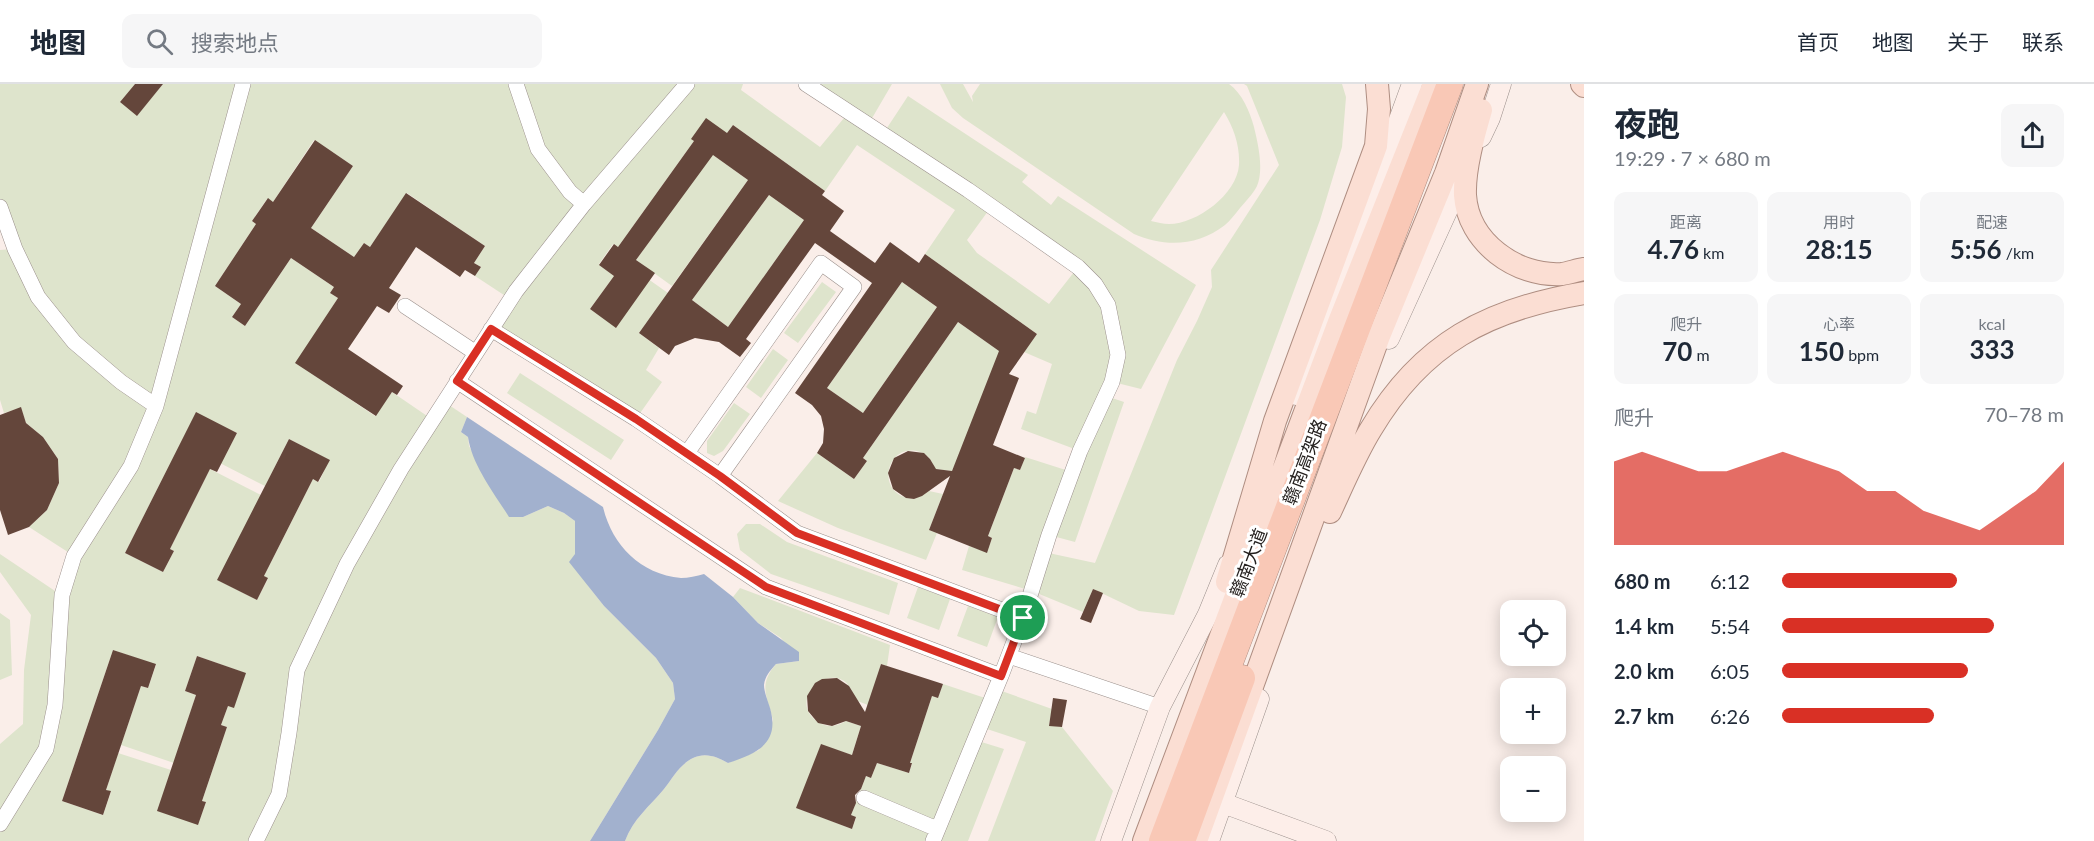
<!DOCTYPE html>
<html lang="zh">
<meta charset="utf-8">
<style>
:root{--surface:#fff;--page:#f6f6f7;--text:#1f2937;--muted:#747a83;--line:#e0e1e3;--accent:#d93025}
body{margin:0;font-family:Lato,"Noto Sans SC",sans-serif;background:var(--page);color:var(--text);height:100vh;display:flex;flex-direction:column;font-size:22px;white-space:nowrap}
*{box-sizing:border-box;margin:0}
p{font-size:20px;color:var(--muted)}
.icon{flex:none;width:33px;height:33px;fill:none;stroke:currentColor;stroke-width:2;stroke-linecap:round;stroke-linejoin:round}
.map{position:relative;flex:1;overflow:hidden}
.details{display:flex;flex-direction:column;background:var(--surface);width:510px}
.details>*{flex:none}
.tools{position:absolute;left:1500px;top:516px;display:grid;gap:12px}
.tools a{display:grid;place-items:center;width:66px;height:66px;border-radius:12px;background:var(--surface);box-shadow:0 3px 15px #0003;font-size:30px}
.pin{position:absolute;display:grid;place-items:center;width:51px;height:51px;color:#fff;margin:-26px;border:3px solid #fff;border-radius:50%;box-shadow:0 2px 6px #0007}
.round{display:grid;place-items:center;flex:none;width:63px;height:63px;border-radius:12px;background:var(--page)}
.summary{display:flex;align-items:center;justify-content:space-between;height:102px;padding:0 30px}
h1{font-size:33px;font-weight:700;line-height:45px}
.stats{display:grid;grid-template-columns:repeat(3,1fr);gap:9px;height:102px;padding:6px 30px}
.stats div{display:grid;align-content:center;border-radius:12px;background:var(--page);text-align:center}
.stats b{font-size:26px;font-weight:700}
.stats small{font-size:16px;font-weight:400}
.stats p{font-size:16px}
.chart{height:168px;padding:12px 30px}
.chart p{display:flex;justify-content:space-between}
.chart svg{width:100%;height:108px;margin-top:6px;fill:var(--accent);opacity:.7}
ul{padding:0 30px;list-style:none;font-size:20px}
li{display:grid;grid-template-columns:96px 72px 1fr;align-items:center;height:45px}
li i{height:15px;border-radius:8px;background:var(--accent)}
header{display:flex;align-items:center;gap:36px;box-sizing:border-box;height:84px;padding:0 30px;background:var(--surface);border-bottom:2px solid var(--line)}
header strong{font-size:28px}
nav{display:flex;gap:33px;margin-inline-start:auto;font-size:21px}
.search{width:420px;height:54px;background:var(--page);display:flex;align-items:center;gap:15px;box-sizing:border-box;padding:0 21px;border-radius:12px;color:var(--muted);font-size:22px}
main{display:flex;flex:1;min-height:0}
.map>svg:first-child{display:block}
</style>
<header>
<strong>地图</strong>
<div class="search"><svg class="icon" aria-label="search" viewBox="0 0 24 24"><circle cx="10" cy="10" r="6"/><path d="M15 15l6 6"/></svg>搜索地点</div>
<nav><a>首页</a><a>地图</a><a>关于</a><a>联系</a></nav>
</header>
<main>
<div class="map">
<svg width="1584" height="757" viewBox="0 0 1584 757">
<rect width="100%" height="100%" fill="#faeee9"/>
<path fill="#dee4cc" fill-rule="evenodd" d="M0 0H135L120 18 137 31 163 0H743L741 6 820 63 849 28 806 0H892L868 41 883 50 908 12 1028 91 1022 98 1051 121 1058 112 1196 201 1141 305 1113 298 1106 312 1124 318 1075 458 1049 451 1044 468 1095 479 1177 276 1197 237 1212 203 1211 186 1279 81 1247 2 1244 0H1342L1346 13 1342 63 1320 136 1174 531 1139 527 1093 505 1083 528 1032 507 962 486 969 462 987 468 992 454 988 452 1014 384 1020 386 1025 373 1072 388 1080 367 1021 345 1027 327 1036 330 1052 280 1024 268 1037 250 925 170 955 126 857 61 825 107 733 41 727 49 694 57 618 163 613 160 599 180 614 192 590 225 616 243 631 183 668 209 639 249 659 264 646 286 662 298 636 335 491 245 510 215 475 192 481 183 474 179 485 162 407 109 370 163 364 159 354 173 311 144 353 82 314 56 273 118 267 115 252 137 256 140 215 202 241 220 232 233 245 242 291 174 334 203 330 209 338 214 296 279 375 332 392 308 433 336 443 317 467 333 461 348 468 353 469 362 495 410 523 433 548 422 564 429 575 437V470L589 503 604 522 656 574 673 599 675 615 658 646 590 757H0V660L23 640 24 586 31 531 0 488V470L61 511 74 472 29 443 47 426 59 399 58 375 43 353 26 339 21 324 4 329 0 316V166L14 165 0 123ZM991 123 1078 183 1049 220 977 169 967 156ZM196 329 237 349 225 372 214 376 265 402 289 355 329 376 319 398 313 395 264 492 268 495 257 516 218 496 261 411 210 385 170 465 174 467 163 488 125 469ZM113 566 156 581 148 604 141 602 121 661 174 679 196 611 185 607 197 572 245 589 234 623 228 622 221 641 227 643 202 717 206 718 198 740 158 727 171 686 118 669 106 706 111 708 103 731 62 717Z
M940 0H963L973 18 972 12 980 0H1229C1242 9 1250 28 1254 43 1258 60 1264 85 1257 102 1253 110 1245 118 1240 124 1235 130 1230 137 1225 141 1197 163 1164 163 1134 150L963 34 952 24ZM1224 28C1234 44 1240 62 1239 81 1237 110 1197 140 1169 140 1163 140 1157 138 1151 137Z
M712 70 748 96 672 202 636 176Z
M769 111 804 136 728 243 692 216Z
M822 198 836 208 798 259 784 249Z
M902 198 937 223 863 329 827 304Z
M958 238 1008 273 952 387 935 385C932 377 928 370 920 368 886 357 873 412 914 415L929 407 943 410 929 446 937 449 926 476 838 444 778 417 817 369 854 395 867 377 863 374Z
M773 265 788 276 761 314 746 303Z
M520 289 624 356 611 376 507 309Z
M734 319 750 330 723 367 714 372 707 369V357Z
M746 440H760L787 458 898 499 889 531 771 490 740 466 737 450Z
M918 503 950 515 939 546 907 534Z
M740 504 890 561 887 582 881 580 868 621 855 616C843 564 779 616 820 639 829 644 838 642 846 637L861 642 852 671 821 661 797 724 852 745 856 734 851 731 866 692 871 694 877 679 909 689 912 680 910 679 932 612 938 613 943 600 991 616 996 605 1052 625 1049 641 1062 643 1113 707 1095 757H988L1026 658 981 643 975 656 1004 665 968 757H625C633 735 650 722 664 705 673 694 679 681 693 674 706 668 717 673 728 679L759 666 773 636C767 612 758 601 776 580L799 577 781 554 758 539 733 513Z
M968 522 998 533 987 563 957 552Z
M0 529 10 536 12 591 0 596Z"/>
<path fill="#a2b1ce" d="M467 333 603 423C612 461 640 490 681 494 688 494 697 492 704 490L733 513 758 539 799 568V577L776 580C770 587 765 592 764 601 764 608 768 617 770 624 780 659 758 669 728 679 717 673 706 668 693 674 679 681 673 694 664 705 650 722 633 735 625 757H590L658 646 675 615 673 599 656 574 604 522 569 478 575 470V437L564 429 548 422 523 433H509C494 409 472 381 468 353L461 348Z"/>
<path fill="#64463b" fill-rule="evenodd" d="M135 0H163L137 32 120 18Z
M706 34 727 49 733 41 825 107 822 111 844 127 830 147 875 179 890 158 919 179 925 170 1037 250 1009 290 1019 294 993 361 1025 374 1020 386 1014 384 988 452 992 454 987 469 929 446 950 392 922 412 914 415 906 414 893 405 888 389 894 374 908 367 924 369 930 375 936 385 952 387 999 267 958 238 863 374 867 377 854 395 817 369 823 359 824 345 821 332 812 321 795 309 872 199 815 159 746 255 751 259 740 273 719 258 695 254 675 262 669 271 639 249 748 96 713 71 636 176 655 189 616 244 590 225 614 192 599 181 614 160 618 163 694 57 691 55ZM769 111 804 136 728 243 692 216ZM902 198 937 223 863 329 827 304Z
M315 56 353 82 311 144 354 173 364 159 370 163 406 109 485 162 474 179 481 183 475 192 465 186 460 193 416 163 389 204 401 211 389 229 377 222 348 265 403 302 397 311 392 308 376 332 295 279 338 214 330 209 334 203 291 174 245 242 232 233 241 220 215 202 256 140 252 137 268 114 273 118Z
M21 323 26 339 43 353 58 375 59 399 47 426 29 443 8 451 0 426V331Z
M196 328 237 349 217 388 210 385 170 465 174 467 163 488 125 469Z
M289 355 330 376 318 398 313 395 264 492 268 494 257 516 217 496Z
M1093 505 1103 509 1091 539 1080 535Z
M113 566 156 580 148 604 141 602 106 706 111 707 103 731 62 717Z
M197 572 246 589 234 624 228 622 221 641 227 643 202 717 206 718 198 741 157 727 196 611 185 607Z
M881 580 943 600 938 614 932 612 910 679H912L909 689 877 679 871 694 866 692 861 705 855 711 856 719 851 731 856 733 852 745 796 724 821 660 852 671 861 642 846 637 832 642 818 639 808 627 807 612 815 599 822 595 837 594 849 602 865 628Z
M1053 614 1067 616 1062 643 1049 642Z"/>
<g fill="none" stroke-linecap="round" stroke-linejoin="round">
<g stroke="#9a8f8b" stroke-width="16">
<path id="street" d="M516 0 538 65 570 108 584 120
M806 0 968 106 1078 183 1095 200 1108 221 1118 271 1112 298 1080 367 1049 451 1023 534 1001 592 933 757
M0 123 15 165 38 213 74 258 121 298 156 322
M405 222 476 269
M491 245 636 335 720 392 797 449 1023 534
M457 297 766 503 1001 592
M687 369 821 179 854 203 720 392
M1009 572 1160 623
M864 714 937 745
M0 740 46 665 55 621 62 511 74 472 131 382 156 322 243 0
M256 757 279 710 289 649 297 586 347 480 401 385 516 207 584 120 687 0"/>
</g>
<g stroke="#9a8f8b" stroke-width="21">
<path id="secondary" d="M1481 53 1490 34 1501 0
M1389 255 1464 90
M1296 311 1326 236 1412 0
M1223 719 1326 757
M1111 757 1160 623 1208 530 1228 481
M1209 757 1259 615"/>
</g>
<g stroke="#ae8d81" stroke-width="24">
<path id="primary" d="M1582 0 1584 2
M1481 26C1474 50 1464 85 1465 111 1468 158 1516 193 1562 190 1569 189 1577 186 1584 185
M1330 428C1343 400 1355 371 1371 345 1422 259 1488 225 1584 209
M1227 498 1275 337 1376 62 1379 25 1377 0
M1144 757 1339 238 1434 0
M1196 757 1379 252 1446 89 1477 0"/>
</g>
<g stroke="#ae8d81" stroke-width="27">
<path id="highway" d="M1162 757 1450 0
M1182 757 1242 594"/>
</g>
<use href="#street" stroke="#fff" stroke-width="15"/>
<use href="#secondary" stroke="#fdeee9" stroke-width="20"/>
<use href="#primary" stroke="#fbded3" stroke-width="22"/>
<use href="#highway" stroke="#f9c8b6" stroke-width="26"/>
</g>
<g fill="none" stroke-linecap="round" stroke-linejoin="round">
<g stroke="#fff" stroke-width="12">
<path id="route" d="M491 245 636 335 720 392 797 449 1023 534 1001 592 766 503 457 297Z"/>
</g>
<use href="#route" stroke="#d93025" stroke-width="8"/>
</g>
<g text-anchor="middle" stroke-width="6" stroke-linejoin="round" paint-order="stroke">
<g font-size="18" fill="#24201e" stroke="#fff">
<text transform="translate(1305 378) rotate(-69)" y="6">赣南高架路</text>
<text transform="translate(1249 479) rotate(-69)" y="6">赣南大道</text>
</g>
</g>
</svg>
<div class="tools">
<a><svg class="icon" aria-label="locate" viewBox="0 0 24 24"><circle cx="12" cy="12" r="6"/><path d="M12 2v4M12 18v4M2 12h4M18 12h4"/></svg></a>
<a>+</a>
<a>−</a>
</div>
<div class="pin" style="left:1023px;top:534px;background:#1e9e55"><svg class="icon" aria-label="arrive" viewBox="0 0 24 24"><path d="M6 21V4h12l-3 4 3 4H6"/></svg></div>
</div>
<section class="details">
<div class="summary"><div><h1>夜跑</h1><p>19:29 · 7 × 680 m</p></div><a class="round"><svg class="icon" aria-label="share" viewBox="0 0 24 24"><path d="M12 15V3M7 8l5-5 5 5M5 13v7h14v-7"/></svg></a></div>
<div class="stats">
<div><p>距离</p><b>4.76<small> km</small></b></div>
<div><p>用时</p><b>28:15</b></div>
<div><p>配速</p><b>5:56<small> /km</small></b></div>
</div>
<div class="stats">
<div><p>爬升</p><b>70<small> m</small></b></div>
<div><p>心率</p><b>150<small> bpm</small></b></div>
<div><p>kcal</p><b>333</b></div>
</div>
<div class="chart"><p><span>爬升</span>70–78 m</p>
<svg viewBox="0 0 160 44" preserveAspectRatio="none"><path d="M0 44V10L10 6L20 10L30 14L40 14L50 10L60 6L70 10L80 14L90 22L100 22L110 30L120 34L130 38L140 30L150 22L160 10V44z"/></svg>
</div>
<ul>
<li><b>680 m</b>6:12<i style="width:62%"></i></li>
<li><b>1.4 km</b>5:54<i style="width:75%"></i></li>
<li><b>2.0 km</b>6:05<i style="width:66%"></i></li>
<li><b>2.7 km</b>6:26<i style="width:54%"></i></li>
</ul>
</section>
</main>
